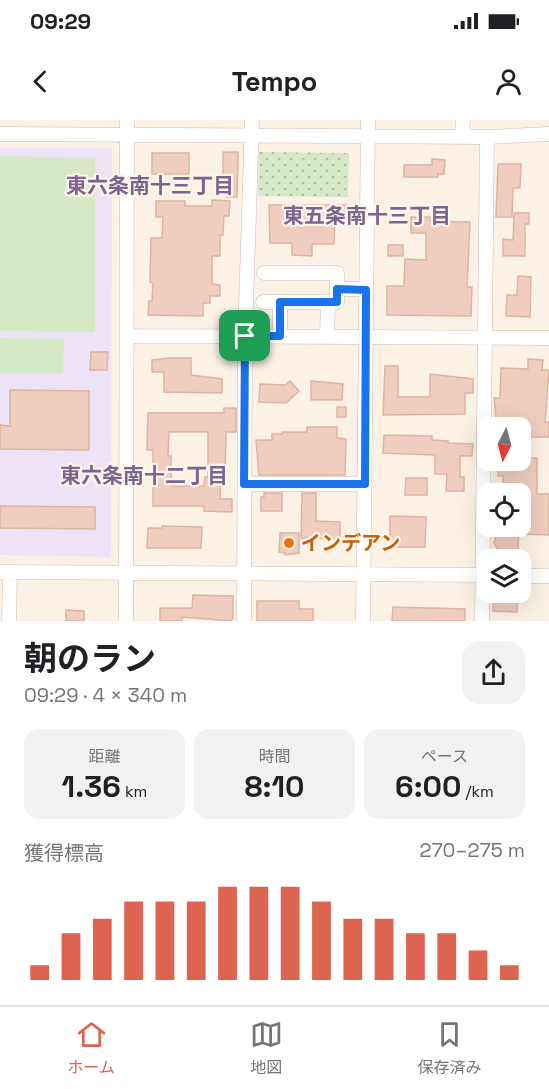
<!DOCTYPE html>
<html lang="ja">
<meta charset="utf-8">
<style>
:root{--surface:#fff;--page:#f2f2f2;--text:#202124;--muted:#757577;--line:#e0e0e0;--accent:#de6452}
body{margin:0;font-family:"Space Grotesk","Noto Sans JP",sans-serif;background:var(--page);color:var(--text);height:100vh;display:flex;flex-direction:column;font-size:22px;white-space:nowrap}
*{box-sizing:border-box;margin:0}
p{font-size:20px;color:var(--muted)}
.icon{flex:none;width:33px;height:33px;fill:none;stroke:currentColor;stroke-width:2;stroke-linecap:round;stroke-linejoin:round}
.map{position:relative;height:501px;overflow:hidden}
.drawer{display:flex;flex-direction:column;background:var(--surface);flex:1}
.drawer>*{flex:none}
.needle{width:39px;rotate:186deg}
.fabs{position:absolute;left:477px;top:297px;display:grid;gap:12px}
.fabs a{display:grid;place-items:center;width:54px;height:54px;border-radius:12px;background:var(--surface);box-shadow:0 6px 24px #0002;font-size:30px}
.pin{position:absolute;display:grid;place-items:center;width:51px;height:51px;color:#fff;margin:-26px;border-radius:12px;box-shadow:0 3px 9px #0006}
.round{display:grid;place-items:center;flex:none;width:63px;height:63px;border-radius:18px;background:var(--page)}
.head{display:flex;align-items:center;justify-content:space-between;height:102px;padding:0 24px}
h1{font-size:33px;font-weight:700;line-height:45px}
.stats{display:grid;grid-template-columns:repeat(3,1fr);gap:9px;height:102px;padding:6px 24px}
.stats div{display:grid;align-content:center;border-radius:15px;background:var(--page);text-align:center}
.stats b{font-size:30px;font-weight:700}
.stats small{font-size:16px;font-weight:400}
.stats p{font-size:16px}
.chart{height:168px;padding:12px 24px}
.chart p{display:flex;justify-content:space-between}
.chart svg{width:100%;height:108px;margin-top:6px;stroke:var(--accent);stroke-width:6}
.status{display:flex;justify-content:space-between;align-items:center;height:42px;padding:0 30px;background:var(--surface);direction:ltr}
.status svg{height:16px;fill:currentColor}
header{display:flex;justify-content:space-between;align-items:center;height:78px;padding:0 24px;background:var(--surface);font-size:27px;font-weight:700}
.tabs{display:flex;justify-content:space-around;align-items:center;height:84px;border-top:2px solid var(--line);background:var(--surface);font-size:16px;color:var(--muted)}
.tabs a{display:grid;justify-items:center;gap:3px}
.tabs .active{color:var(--accent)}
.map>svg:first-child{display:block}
</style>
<div class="status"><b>09:29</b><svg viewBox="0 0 49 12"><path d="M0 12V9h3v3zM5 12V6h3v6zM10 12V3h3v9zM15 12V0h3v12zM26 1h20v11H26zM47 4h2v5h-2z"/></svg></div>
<header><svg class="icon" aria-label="back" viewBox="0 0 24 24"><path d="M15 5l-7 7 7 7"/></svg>Tempo<svg class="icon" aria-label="person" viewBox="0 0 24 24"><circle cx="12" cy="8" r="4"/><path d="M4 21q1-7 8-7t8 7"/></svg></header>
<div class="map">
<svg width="549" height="501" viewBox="0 0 549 501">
<defs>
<pattern id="grass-dots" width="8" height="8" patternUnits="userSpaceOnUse" patternTransform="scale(1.5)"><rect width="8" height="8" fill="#d6e8c5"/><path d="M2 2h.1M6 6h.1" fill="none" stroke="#b2bfa2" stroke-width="1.8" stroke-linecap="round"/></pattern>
</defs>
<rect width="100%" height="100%" fill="#fbf1e5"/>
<path fill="#eee2f7" d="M0 28H112L111 437 0 435Z"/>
<path fill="url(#grass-dots)" d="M259 32 349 33 348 77 258 76Z"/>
<path fill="#d6e8c5" d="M0 36 95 38V212L0 211Z
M0 218 64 219 63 254 0 253Z"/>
<path fill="#efcdbf" stroke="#e0b3a0" stroke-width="1.5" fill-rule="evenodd" d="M223 32H238L237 77H227V60H223Z
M152 33H189V54H152Z
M432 39 445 40 444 54H438V57H404V45H432Z
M498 44H521L520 68H513L512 97H496Z
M212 80 230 81 229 96H224L223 115H220V136H212V164L220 165V176H210V183H203V196L148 195 149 181H152L153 163 150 162 151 118H162L163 97H156V81H185V86H212Z
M269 85H347V97H335L334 124H312V136L292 135V123H270Z
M514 93H529V104H525V136H503V119L513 120Z
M411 97H430V101L470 102 467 167H472L471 196 387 195V166H404L405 139 426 140V113H411Z
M388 125H403V136H388Z
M518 156 531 157 530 197 506 196 507 175H517Z
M91 232H108L107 250H90Z
M169 238H191V255L222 259V273L164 272V252H152V240Z
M528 239 543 240 542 250H549L545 302H549V317H520V308H497L494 278H500L501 248 528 249Z
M385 246H398V277H430V254L473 259V273H465V294L383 295Z
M290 261 299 271 286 283 259 282 260 264 285 265Z
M311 261 343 264 342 280H311Z
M10 270 89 271V330L0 329V305L10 306Z
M337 287H346V297H337Z
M224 288H236V312H226L225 353H221L220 379H232V392L204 391V386H153V330H147L148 293H224ZM169 312H208V357H205L204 366H171V336H168Z
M307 307H337V318L346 319 345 355H259L256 320H272V314H282V312H307Z
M384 315 432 316V320L448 321V323L473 324 472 336H460V357H464V371H446L447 354H435V335L383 333Z
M520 338H537V374H549V415L520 414V374H503V356H498V340H520Z
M406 358H427V375H405Z
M264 373H282V391H261V377H264Z
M302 373H316V401L340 402V419L301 418Z
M0 386 95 387V409L0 408Z
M390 396 426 397 425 427H390Z
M162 406 202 407 201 428H147L148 408H162Z
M519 407 518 432 511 436 500 433 494 423 497 412 504 408Z
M280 413H299V433L285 435V433L279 432Z
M494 474H518L517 492 493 491Z
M193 475 233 476V498L231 501 182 497V501H160V488H192Z
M257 481H299V489H313V501H257Z
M393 487 465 489V501H392Z
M66 490 84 491V501H66Z"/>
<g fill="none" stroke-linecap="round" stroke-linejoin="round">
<g stroke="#cebaaf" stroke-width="15">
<path id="minor" d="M0 14 487 17 549 14
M462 17 463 0
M337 169H366
M263 182H337V153H264
M128 216 549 218
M280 216V182
M327 217 328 182
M245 364H365
M0 452 488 455
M520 456H549
M9 501 10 452
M126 501 127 0
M244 501 245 216 252 0
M363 501 368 0
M482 501 487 17"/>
</g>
<use href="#minor" stroke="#fff" stroke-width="14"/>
</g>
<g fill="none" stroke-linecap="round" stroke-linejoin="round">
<g stroke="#fff" stroke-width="12">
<path id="route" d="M337 169 366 170 365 364H244L245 216H280V182H337Z"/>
</g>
<use href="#route" stroke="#1a73e8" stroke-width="8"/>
</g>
<circle fill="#e8710a" stroke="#fef5eb" stroke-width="2" cx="289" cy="423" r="6"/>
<g text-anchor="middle" stroke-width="4.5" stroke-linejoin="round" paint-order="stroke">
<g font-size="20" font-weight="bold" fill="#c56008" stroke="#fef5eb" text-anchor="start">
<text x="301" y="430">インデアン</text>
</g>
<g font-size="21" font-weight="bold" fill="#7c648e" stroke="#fef5eb">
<text x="150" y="73">東六条南十三丁目</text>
<text x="367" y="103">東五条南十三丁目</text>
<text x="144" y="363">東六条南十二丁目</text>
</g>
</g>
</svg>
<div class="fabs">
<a><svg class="needle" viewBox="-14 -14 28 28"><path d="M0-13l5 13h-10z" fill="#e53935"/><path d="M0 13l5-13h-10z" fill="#757577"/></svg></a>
<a><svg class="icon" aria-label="locate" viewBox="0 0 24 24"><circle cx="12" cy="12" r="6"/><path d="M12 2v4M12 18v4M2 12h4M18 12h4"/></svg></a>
<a><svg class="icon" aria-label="layers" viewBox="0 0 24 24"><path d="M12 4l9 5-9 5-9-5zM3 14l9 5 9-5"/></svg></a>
</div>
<div class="pin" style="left:245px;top:216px;background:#1e9e55"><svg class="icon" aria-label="arrive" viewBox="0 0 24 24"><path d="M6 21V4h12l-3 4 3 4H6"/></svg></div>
</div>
<section class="drawer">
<div class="head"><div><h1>朝のラン</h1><p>09:29 · 4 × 340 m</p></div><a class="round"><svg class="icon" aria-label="share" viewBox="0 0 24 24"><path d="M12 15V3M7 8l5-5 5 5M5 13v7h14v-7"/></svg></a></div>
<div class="stats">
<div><p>距離</p><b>1.36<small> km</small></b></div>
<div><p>時間</p><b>8:10</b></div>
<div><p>ペース</p><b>6:00<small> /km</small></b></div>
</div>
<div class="chart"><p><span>獲得標高</span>270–275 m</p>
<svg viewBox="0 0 160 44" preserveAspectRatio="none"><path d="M5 44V38M15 44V25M25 44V19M35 44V12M45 44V12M55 44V12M65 44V6M75 44V6M85 44V6M95 44V12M105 44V19M115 44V19M125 44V25M135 44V25M145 44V32M155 44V38"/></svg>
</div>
</section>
<nav class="tabs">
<a class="active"><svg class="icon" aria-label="home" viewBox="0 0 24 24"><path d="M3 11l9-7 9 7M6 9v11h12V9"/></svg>ホーム</a>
<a><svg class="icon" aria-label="map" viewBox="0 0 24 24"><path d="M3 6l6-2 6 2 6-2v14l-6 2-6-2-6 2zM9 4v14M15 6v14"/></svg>地図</a>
<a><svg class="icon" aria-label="saved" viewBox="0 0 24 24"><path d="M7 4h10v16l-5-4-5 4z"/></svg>保存済み</a>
</nav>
